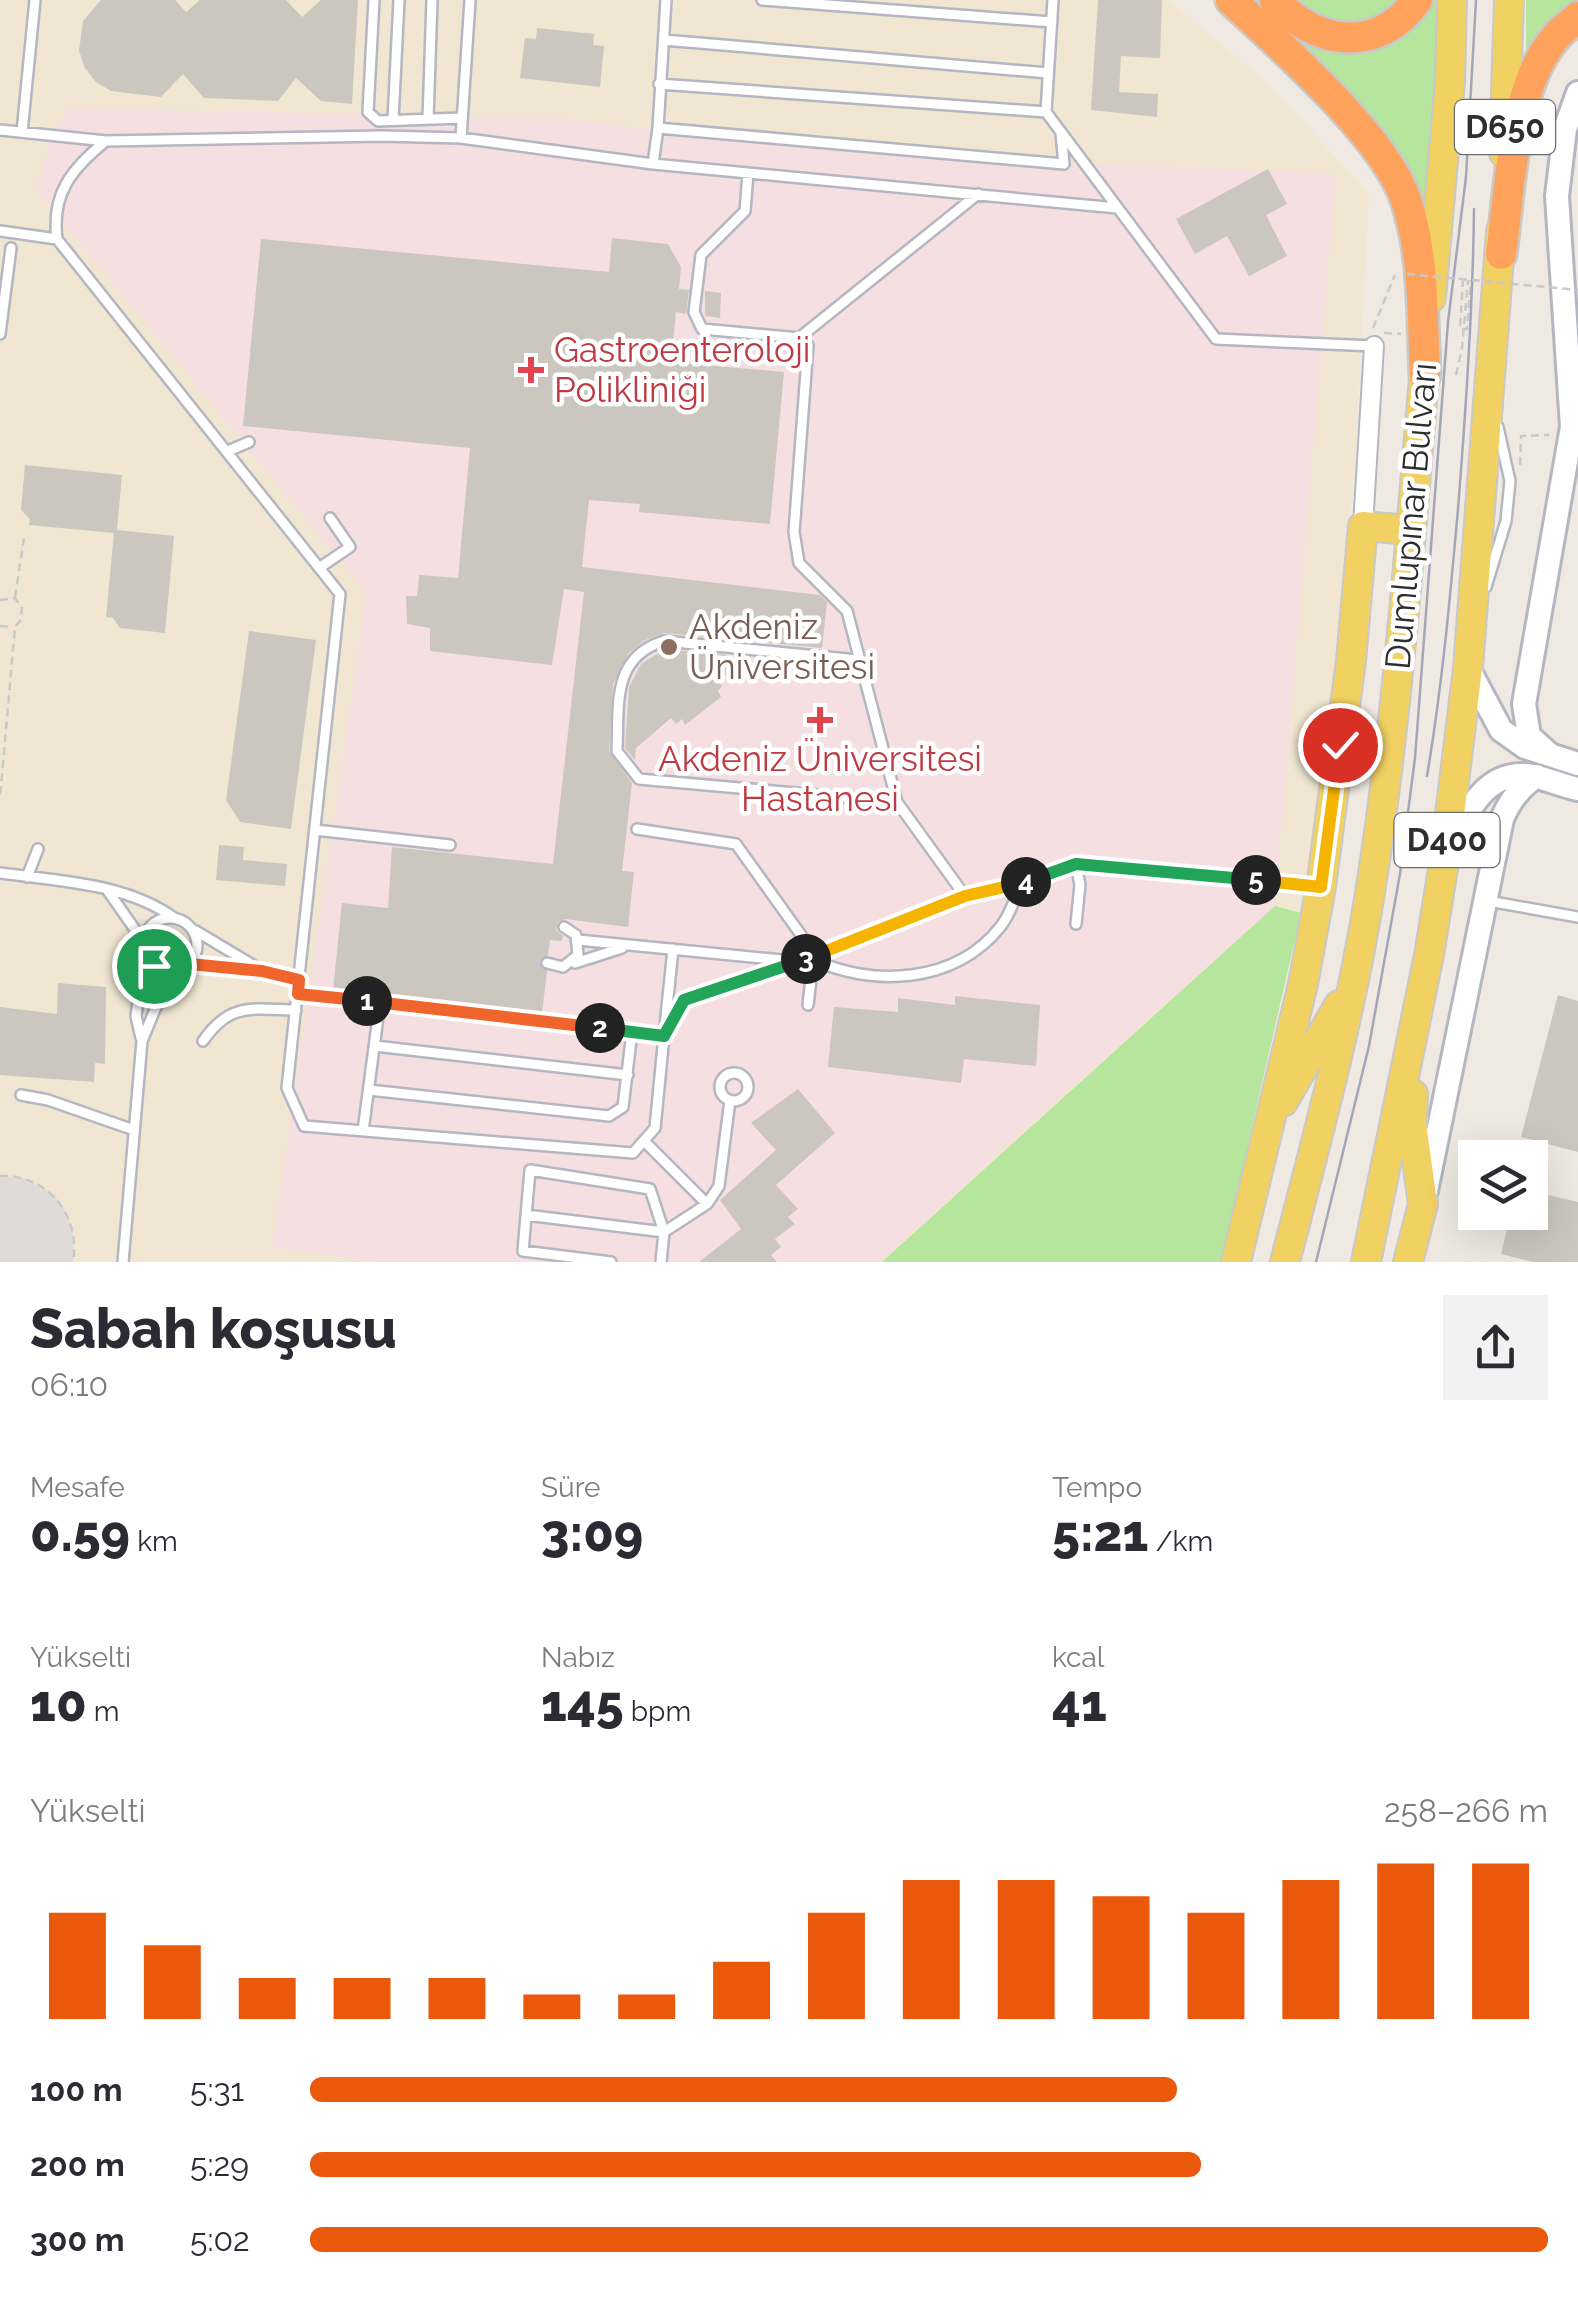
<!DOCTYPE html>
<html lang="tr">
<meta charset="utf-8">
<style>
:root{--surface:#fff;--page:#f2f2f3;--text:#2b2b33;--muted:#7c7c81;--accent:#ea580c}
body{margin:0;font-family:Raleway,sans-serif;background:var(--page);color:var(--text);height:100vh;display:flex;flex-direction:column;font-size:38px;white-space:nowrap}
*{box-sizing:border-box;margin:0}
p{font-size:32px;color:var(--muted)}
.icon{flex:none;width:55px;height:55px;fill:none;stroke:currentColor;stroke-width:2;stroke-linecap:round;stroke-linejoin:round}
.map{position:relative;height:1262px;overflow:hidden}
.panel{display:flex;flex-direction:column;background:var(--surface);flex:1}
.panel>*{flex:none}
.fabs{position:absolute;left:1458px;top:1140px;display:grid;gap:20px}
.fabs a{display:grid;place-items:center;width:90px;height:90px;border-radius:0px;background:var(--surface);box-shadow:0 10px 40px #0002;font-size:50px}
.pin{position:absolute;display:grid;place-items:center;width:85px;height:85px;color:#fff;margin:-42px;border:5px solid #fff;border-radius:50%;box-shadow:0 2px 10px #0007}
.km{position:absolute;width:50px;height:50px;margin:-25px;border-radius:50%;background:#222;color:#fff;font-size:28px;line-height:50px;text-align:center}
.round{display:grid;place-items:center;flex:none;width:105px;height:105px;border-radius:0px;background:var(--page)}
.overview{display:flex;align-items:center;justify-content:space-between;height:170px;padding:0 30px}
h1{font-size:55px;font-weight:800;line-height:75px}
.stats{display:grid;grid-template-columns:repeat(3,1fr);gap:15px;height:170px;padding:10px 30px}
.stats div{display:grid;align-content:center}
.stats b{font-size:50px;font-weight:800}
.stats small{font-size:28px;font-weight:400}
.stats p{font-size:28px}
.chart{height:280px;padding:20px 30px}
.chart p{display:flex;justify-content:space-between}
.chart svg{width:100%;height:180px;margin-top:10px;stroke:var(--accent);stroke-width:6}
ul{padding:0 30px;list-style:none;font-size:32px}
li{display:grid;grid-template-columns:160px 120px 1fr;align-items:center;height:75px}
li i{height:25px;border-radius:12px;background:var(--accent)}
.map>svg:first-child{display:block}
</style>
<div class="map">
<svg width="1578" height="1262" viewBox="0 0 1578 1262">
<rect width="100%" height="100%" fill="#efe9e1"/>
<path fill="#f0e6d1" d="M0 0H1168L1265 81 1369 193 1356 445 1320 850 1301 913 1221 1262H0Z"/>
<path fill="#f5dfe0" d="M69 108 565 119 860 153 1336 174 1275 906 1032 1122 880 1262H379L272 1247 367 593 36 189 54 134Z"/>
<path fill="#b6e59e" d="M1251 0H1261L1316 43 1431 0H1441L1426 224Z
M1294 0H1410C1386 15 1358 31 1328 22 1316 18 1304 7 1294 0Z
M1526 0H1578V5L1526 65Z
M1275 906 1301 913 1221 1262H882Z"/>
<path fill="#dfdcd8" d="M0 1176 24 1178 53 1194 63 1207 73 1228V1262H0Z"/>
<path fill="#cbc7bf" d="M101 0H175L186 12 200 0H286L302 17 321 0H358L352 104 321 101 296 78 278 101 204 98 183 74 161 97 111 91 96 82 85 68 79 51 83 21Z
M1098 0H1162L1160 58 1121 56 1119 92 1158 94 1157 117 1091 110Z
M537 28 594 34 593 45 604 46 600 87 520 78 525 38 536 39Z
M1268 169 1287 204 1266 215 1287 256 1249 276 1227 236 1195 254 1176 219Z
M612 238 668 244 681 267 679 289 689 290 686 314 676 312 671 362 784 372 770 524 639 512 640 504 589 500 582 567 820 595 827 602 822 648 664 633 643 641 628 654 613 684 609 751 632 783 622 871 634 872 628 927 565 919 558 922 556 930 563 936 562 941 550 940 548 955 539 962 547 971 542 1013 333 990 342 903 388 908 392 847 553 864 584 592 564 589 552 665 430 651V628L407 624 406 596H417L419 575 458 578 470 448 243 426 261 239 609 272Z
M705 291 721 293 720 318 705 316Z
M25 465 122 475 117 530 174 536 165 633 120 628 113 618 106 617 114 533 29 525 30 519 21 510Z
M249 631 316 640 291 829 240 822 226 800Z
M665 649 728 655 727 674 717 681 722 686 718 691 721 697 685 725 682 719 676 724 671 718 636 748 635 760 625 748 629 687 641 664Z
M219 845 244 847 243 860 287 864 285 886 216 880Z
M58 983 106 987 105 1064 95 1063 94 1082 0 1075V1007L57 1014Z
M1558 995 1578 1001V1152L1521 1137Z
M955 996 1040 1005 1036 1066 964 1059 961 1083 828 1067 834 1007 898 1012V998L955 1005Z
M798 1089 835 1133 776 1185 798 1209 788 1217 795 1224 775 1239 781 1247 771 1255 777 1262H699L741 1229 720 1200 776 1150 751 1123Z
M1530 1191 1578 1202V1262H1533L1501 1254 1511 1212H1530Z"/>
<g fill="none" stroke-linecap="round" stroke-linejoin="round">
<g stroke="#b4b7c1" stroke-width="14">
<path id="lane" d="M374 0 368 112 378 121 462 118
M666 0 658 128 1064 164 1061 133
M762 0 1052 22
M1053 0 1046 112 1216 339 1374 346
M664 40 1048 73
M659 84 1046 112
M428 119 432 0
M393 120 399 0
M0 130 106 141 382 136 461 138 653 164 1117 208
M22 132 35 0
M461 138 470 0
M653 164 658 128
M748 173 745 211 701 255 694 312 702 329 799 338 978 194
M0 231 57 239 340 594 287 1088 304 1126 633 1153 655 1128 664 1036 684 1000 816 956 965 896 1021 884 1076 864 1178 871 1315 886
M57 239C51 194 72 168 106 141
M0 334 11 248
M799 338 808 345 794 532 799 563 847 611 897 802 639 779 617 751C619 706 611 657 664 641L858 660
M228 451 249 442
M319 568 350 547 330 518
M1486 587 1506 521 1510 481 1498 427
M897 802 965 896
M637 829 736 844 816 956
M315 830 450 845
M0 873C58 881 126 883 174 918
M27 877 38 849
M108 891 143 941
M1488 901 1578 917
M143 945a27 27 0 1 1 54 0a27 27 0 1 1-54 0Z
M1076 924 1080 885 1076 864
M196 931 256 967
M578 940 792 961
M810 958C871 988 956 984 1001 926 1010 915 1015 898 1021 884
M547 963 563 967 578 955 576 935 564 927
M575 963 622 948
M190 964 262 971 299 980
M298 994 664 1036 673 949
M808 1005 813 960
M141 1038 136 1016 144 955
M203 1041C230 1002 252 1009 296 1010
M375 1046 628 1075
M720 1087a14 14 0 1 1 28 0a14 14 0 1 1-28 0Z
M369 1090 609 1116 623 1107 632 1032
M21 1095 48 1100 134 1130
M363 1131 380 1002
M644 1141 707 1204 719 1186 730 1100
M526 1215 664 1232 707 1204
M123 1262 142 1041 156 1007 179 971
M611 1262 523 1251 530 1170 650 1189 664 1232 661 1262"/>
</g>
<g stroke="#b4b7c1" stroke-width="22">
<path id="street" d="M1363 526 1374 346"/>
</g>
<g stroke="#b4b7c1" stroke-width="28">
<path id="secondary" d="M1468 668 1501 730 1525 747 1578 764
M1549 754 1529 736 1524 704 1572 427 1557 196 1565 129 1578 93
M1452 846C1467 811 1486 768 1533 776 1548 779 1563 786 1578 789
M1426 1191 1502 819C1510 800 1519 789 1536 776"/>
</g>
<g stroke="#c9c9c9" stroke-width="32">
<path id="primary" d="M1504 153 1509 0
M1431 298 1450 82 1452 0
M1283 1102 1339 1005
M1236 1262 1303 984 1321 887 1351 661 1363 526 1410 530
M1285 1262C1316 1142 1349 1022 1369 899 1398 720 1410 537 1426 355
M1366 1262 1429 955 1444 863 1468 668 1501 231
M1408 1262 1423 1204 1412 1124 1413 1094"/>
</g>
<g stroke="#c9c9c9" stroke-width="35">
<path id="highway" d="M1231 0C1282 47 1385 137 1406 200 1425 256 1422 317 1425 375
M1275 0C1315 46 1379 54 1417 0
M1501 254C1510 190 1512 88 1555 38 1561 30 1571 24 1578 17"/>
</g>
<path stroke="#c9c9c9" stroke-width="2.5" stroke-dasharray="8 5" stroke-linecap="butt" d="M1463 279 1460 329H1467L1471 280
M1373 328 1395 275
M1384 333 1401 334
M1456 375 1462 348 1468 280
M1520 465 1521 436 1549 435
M15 597 24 538
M0 600 15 598 22 608 20 621 15 627 0 798
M0 626 13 627
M0 1176C48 1174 81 1216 73 1262"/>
<use href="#lane" stroke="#fff" stroke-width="9"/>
<use href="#street" stroke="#fff" stroke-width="18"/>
<use href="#secondary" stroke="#fff" stroke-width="22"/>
<use href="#primary" stroke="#f2d163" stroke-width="28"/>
<use href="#highway" stroke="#ffa35c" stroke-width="30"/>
<path stroke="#a3a6b8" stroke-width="2.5" d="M1427 776C1442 687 1450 599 1458 509 1466 409 1473 309 1474 209
M1316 1262 1369 1046 1400 874 1415 758 1448 322 1466 177 1476 0"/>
<path stroke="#c9c9c9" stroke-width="2.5" stroke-dasharray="8 5" stroke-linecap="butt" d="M1407 274 1578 290"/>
</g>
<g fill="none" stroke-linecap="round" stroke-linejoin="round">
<g stroke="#fff" stroke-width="20">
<path id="split-1" d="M154 966 170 972 190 964 262 971 299 980 298 994 367 1001"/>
</g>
<g stroke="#fff" stroke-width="20">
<path id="split-2" d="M367 1001 600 1028"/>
</g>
<g stroke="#fff" stroke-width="20">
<path id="split-3" d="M600 1028 664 1036 684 1000 806 959"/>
</g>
<g stroke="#fff" stroke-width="20">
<path id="split-4" d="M806 959 965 896 1026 882"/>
</g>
<g stroke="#fff" stroke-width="20">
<path id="split-5" d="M1026 882 1076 864 1256 880"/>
</g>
<g stroke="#fff" stroke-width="20">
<path id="split-6" d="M1256 880 1321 887 1340 745"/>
</g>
<use href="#split-1" stroke="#f0652b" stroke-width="12"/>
<use href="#split-2" stroke="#f0652b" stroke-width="12"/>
<use href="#split-3" stroke="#22a559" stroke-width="12"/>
<use href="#split-4" stroke="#f5b400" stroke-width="12"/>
<use href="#split-5" stroke="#22a559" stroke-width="12"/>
<use href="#split-6" stroke="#f5b400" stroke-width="12"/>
</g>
<g fill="#e0444e" stroke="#fff" stroke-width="4">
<path d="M526 355h10v10h10v10h-10v10h-10v-10h-10v-10h10z"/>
<path d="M815 705h10v10h10v10h-10v10h-10v-10h-10v-10h10z"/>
</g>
<circle fill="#8d6e63" stroke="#fff" stroke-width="4" cx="669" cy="647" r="10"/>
<g text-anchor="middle" stroke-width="9" stroke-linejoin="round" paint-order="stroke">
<g fill="#fff" stroke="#6d6d6d" stroke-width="2.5">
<rect x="1455" y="100" width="100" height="54" rx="8"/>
<rect x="1394.5" y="813" width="105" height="54" rx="8"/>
</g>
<g font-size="32" font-weight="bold" fill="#2e2e2e">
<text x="1505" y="138">D650</text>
<text x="1447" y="851">D400</text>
</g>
<g font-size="35" fill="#be3a42" stroke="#fff" text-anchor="start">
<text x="554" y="362">Gastroenteroloji<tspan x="554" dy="40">Polikliniği</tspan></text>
<text x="820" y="771" text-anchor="middle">Akdeniz Üniversitesi<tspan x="820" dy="40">Hastanesi</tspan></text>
</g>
<g font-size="35" fill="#2e2e2e" stroke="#fff">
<text transform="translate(1411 516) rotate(-85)" y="12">Dumlupınar Bulvarı</text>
</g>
<g font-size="35" fill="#785e54" stroke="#fff" text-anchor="start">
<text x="689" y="639">Akdeniz<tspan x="689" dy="40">Üniversitesi</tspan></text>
</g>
</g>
</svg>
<div class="fabs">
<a><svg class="icon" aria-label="layers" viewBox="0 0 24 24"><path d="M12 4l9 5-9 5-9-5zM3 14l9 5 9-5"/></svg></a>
</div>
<div class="pin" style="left:154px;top:966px;background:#1e9e55"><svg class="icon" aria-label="arrive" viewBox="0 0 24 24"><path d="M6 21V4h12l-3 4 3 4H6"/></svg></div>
<div class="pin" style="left:1340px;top:745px;background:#d93025"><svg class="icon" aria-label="check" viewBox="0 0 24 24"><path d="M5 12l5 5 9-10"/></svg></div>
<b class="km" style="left:367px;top:1001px">1</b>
<b class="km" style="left:600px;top:1028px">2</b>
<b class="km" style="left:806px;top:959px">3</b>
<b class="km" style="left:1026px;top:882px">4</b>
<b class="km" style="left:1256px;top:880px">5</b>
</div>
<section class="panel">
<div class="overview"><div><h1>Sabah koşusu</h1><p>06:10</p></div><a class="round"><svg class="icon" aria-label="share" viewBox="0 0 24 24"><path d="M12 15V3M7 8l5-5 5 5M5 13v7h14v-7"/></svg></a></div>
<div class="stats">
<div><p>Mesafe</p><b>0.59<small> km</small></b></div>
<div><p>Süre</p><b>3:09</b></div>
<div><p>Tempo</p><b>5:21<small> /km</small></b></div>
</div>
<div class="stats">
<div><p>Yükselti</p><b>10<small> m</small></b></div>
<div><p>Nabız</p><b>145<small> bpm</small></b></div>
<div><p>kcal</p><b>41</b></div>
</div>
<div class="chart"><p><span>Yükselti</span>258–266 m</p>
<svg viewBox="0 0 160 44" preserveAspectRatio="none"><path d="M5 44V18M15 44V26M25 44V34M35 44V34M45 44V34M55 44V38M65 44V38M75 44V30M85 44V18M95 44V10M105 44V10M115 44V14M125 44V18M135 44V10M145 44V6M155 44V6"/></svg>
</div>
<ul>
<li><b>100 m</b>5:31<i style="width:70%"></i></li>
<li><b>200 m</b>5:29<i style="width:72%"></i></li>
<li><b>300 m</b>5:02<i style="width:100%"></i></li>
</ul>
</section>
